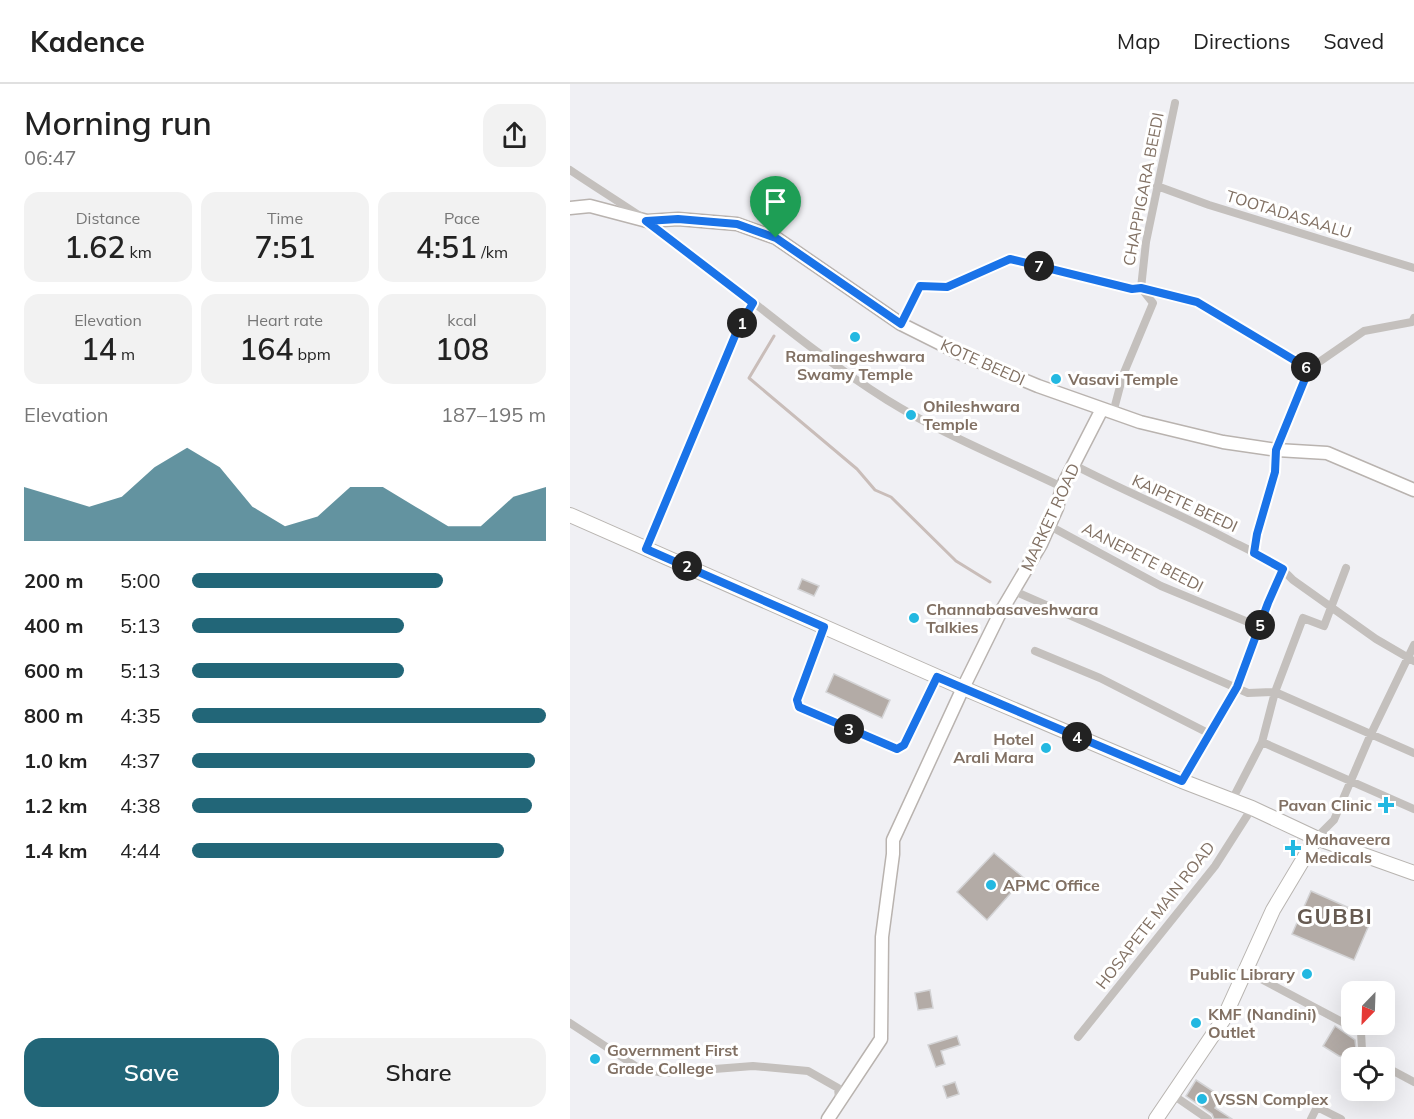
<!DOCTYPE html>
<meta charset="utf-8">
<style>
:root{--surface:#fff;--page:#f2f2f2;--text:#222;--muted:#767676;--line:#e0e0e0;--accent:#226678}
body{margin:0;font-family:Mulish,sans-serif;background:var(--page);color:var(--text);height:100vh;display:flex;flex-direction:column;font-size:22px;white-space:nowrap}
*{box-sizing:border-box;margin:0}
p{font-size:20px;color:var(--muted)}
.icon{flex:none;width:33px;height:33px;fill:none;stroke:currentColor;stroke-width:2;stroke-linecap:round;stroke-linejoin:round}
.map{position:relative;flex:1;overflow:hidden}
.side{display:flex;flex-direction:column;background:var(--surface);width:570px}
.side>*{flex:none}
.needle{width:39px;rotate:203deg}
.controls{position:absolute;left:771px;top:897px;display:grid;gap:12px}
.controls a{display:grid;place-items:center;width:54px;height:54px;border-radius:12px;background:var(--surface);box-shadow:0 6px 24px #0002;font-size:30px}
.pin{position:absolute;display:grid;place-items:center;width:51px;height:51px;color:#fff;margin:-62px -26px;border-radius:50% 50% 50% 0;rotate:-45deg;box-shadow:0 0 6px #0007}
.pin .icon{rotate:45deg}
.km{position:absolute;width:30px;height:30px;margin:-15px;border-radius:50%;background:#222;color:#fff;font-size:16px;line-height:30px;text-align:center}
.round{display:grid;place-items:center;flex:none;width:63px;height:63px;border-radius:18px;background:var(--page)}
.head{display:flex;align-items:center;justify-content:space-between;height:102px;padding:0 24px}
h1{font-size:33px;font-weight:600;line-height:45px}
.metrics{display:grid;grid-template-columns:repeat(3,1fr);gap:9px;height:102px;padding:6px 24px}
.metrics div{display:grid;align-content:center;border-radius:15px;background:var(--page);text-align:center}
.metrics b{font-size:30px;font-weight:600}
.metrics small{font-size:16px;font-weight:400}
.metrics p{font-size:16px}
.chart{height:168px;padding:12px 24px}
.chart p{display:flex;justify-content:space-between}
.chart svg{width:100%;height:108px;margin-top:6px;fill:var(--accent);opacity:.7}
.button{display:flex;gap:12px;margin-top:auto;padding:12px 24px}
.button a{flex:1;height:69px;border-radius:18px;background:var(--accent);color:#fff;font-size:24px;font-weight:600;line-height:69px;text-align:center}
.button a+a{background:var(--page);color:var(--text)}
ul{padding:0 24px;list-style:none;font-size:20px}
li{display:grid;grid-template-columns:96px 72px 1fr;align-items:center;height:45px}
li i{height:15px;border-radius:8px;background:var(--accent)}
header{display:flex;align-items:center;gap:36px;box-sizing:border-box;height:84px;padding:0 30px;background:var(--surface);border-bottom:2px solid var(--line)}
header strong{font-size:28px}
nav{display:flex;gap:33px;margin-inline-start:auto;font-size:21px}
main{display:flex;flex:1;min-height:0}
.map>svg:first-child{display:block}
</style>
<header>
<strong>Kadence</strong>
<nav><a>Map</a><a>Directions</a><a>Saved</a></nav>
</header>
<main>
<section class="side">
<div class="head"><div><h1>Morning run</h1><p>06:47</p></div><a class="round"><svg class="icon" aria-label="share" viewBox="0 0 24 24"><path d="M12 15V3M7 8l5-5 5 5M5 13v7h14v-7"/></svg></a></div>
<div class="metrics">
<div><p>Distance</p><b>1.62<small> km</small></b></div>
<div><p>Time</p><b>7:51</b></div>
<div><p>Pace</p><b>4:51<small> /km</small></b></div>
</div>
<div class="metrics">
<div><p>Elevation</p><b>14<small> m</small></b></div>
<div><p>Heart rate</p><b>164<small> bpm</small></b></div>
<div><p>kcal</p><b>108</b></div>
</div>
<div class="chart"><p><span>Elevation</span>187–195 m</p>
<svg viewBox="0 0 160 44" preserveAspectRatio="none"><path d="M0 44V22L10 26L20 30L30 26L40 14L50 6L60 14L70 30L80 38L90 34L100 22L110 22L120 30L130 38L140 38L150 26L160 22V44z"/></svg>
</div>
<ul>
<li><b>200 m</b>5:00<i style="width:71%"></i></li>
<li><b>400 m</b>5:13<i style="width:60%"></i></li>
<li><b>600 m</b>5:13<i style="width:60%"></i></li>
<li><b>800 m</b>4:35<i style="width:100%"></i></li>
<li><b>1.0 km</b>4:37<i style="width:97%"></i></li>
<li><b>1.2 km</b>4:38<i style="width:96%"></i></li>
<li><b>1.4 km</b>4:44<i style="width:88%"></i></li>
</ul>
<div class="button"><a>Save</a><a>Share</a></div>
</section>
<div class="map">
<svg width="844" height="1035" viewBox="0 0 844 1035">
<rect width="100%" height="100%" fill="#f0f0f4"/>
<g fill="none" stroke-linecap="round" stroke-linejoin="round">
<path stroke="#c9bdb9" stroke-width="3" d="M204 252 179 294 287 385 305 406 321 413 386 477 420 498"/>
</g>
<path fill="#b3aba6" stroke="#d3d3d5" stroke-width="1.5" d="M232 495 249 502 244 512 228 505Z
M264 590 320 616 312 634 256 608Z
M424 769 454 794 417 836 387 808Z
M741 807 802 834 784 876 722 850Z
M360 906 363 924 348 926 345 909Z
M765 942 785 956 786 965 778 974 769 972 753 962Z
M387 952 390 961 371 967 375 980 366 983 358 961Z
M626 996 652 1013 645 1024 662 1035H644L642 1030 616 1012Z
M385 998 389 1010 377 1014 373 1002Z"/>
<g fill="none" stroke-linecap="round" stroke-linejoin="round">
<g stroke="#b9b3af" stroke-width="15">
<path id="secondary" d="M0 124 20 122 77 137 108 135 167 140 206 154 331 240 387 268 468 302 570 338 653 358 707 366 757 369 844 406
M258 1035 311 955 312 853 323 770V756L393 604 429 531 471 460 487 424 492 403 532 325"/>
</g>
<g stroke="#b8b4b0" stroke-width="16">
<path id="primary" d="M0 431 393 604 612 697 682 724 746 754 844 789
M586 1035 653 936 703 826 746 754"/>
</g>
<path stroke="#c4c0bd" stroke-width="4" d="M253 546 227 616 229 623 327 665 334 661 365 596"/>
<path stroke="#c4c0bd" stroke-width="8" d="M0 86C25 103 51 119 76 136 158 194 232 263 317 316 372 350 434 375 492 403
M587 102 639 121 844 184
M331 240 350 202 377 203 440 175 563 205 571 204 627 218 739 285
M543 329 553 291 583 219 571 204 576 158 605 19
M504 381C556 408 610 430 661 457 683 468 706 478 723 496L806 555 844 577
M478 441 591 502 690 543
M76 465 167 247 183 219
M684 469 687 450 705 388 707 366 739 285 794 247 842 238 844 234
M776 484 754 542 733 534 705 608 844 669
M444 507 678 609 705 608 692 658 662 716
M465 567 530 594 640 650
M692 658 844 725
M612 697 667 603 698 519 713 485
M746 754 764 736 800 652 844 561
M674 886 791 948 792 966 801 974
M0 939 67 983 93 989 183 982 238 987 268 1004 269 1015
M508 953 645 782 682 724
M814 982 844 998
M603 1011 638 1035
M741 1035 747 1023 771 1035"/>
<use href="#secondary" stroke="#fff" stroke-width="12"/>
<use href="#primary" stroke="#fff" stroke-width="14"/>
</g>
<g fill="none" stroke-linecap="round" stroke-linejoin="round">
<g stroke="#fff" stroke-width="12">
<path id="route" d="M108 135 167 140 206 154 331 240 350 202 377 203 440 175 562 205 571 204 627 218 739 285 706 366 705 388 687 450 684 469 713 485 698 519 667 603 612 697 367 593 334 661 327 665 229 623 227 616 254 543 76 465 167 247 183 219 76 137Z"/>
</g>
<use href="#route" stroke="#1a73e8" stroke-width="8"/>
</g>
<g fill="#23b8e1" stroke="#fff" stroke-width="2">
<circle cx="285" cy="253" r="6"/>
<circle cx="486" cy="295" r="6"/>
<circle cx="341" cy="331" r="6"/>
<circle cx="344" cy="534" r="6"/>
<circle cx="476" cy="664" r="6"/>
<path d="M813 712h6v6h6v6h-6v6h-6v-6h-6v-6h6z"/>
<path d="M720 755h6v6h6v6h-6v6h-6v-6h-6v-6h6z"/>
<circle cx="421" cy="801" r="6"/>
<circle cx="737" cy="890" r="6"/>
<circle cx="626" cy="939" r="6"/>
<circle cx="25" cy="975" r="6"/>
<circle cx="632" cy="1015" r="6"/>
</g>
<g text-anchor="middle" stroke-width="6" stroke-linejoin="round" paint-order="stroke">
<g font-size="16" fill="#817063" stroke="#fff">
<text transform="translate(573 105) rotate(-79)" y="6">CHAPPIGARA BEEDI</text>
<text transform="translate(719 130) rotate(17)" y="6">TOOTADASAALU</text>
<text transform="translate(413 278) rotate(24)" y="6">KOTE BEEDI</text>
<text transform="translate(615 419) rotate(25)" y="6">KAIPETE BEEDI</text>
<text transform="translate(480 433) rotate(-65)" y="6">MARKET ROAD</text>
<text transform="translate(573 473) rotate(27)" y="6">AANEPETE BEEDI</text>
<text transform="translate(585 831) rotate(-52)" y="6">HOSAPETE MAIN ROAD</text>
</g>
<g font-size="16" font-weight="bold" fill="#817063" stroke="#fff" text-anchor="start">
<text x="285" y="278" text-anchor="middle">Ramalingeshwara<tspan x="285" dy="18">Swamy Temple</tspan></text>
<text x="498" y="301">Vasavi Temple</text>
<text x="353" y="328">Ohileshwara<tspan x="353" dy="18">Temple</tspan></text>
<text x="356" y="531">Channabasaveshwara<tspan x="356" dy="18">Talkies</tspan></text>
<text x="464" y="661" text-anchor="end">Hotel<tspan x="464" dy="18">Arali Mara</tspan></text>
<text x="802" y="727" text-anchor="end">Pavan Clinic</text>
<text x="735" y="761">Mahaveera<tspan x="735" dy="18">Medicals</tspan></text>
<text x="433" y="807">APMC Office</text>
<text x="725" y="896" text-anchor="end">Public Library</text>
<text x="638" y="936">KMF (Nandini)<tspan x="638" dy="18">Outlet</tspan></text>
<text x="37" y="972">Government First<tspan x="37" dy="18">Grade College</tspan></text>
<text x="644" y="1021">VSSN Complex</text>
</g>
<g font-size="22" font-weight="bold" letter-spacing="1.5" fill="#665a51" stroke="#fff">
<text x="765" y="840">GUBBI</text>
</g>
</g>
</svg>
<div class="controls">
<a><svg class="needle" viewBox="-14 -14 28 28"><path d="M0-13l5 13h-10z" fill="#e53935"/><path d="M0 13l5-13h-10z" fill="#767676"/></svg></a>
<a><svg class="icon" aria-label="locate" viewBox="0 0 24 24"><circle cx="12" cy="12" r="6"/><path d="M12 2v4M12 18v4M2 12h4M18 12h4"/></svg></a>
</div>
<div class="pin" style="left:206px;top:154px;background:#1e9e55"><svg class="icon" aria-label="arrive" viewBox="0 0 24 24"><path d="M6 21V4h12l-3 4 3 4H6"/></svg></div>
<b class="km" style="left:172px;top:239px">1</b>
<b class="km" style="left:117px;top:482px">2</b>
<b class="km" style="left:279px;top:645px">3</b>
<b class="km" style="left:507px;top:653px">4</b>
<b class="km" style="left:690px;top:541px">5</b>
<b class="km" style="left:736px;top:283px">6</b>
<b class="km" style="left:469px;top:182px">7</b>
</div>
</main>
